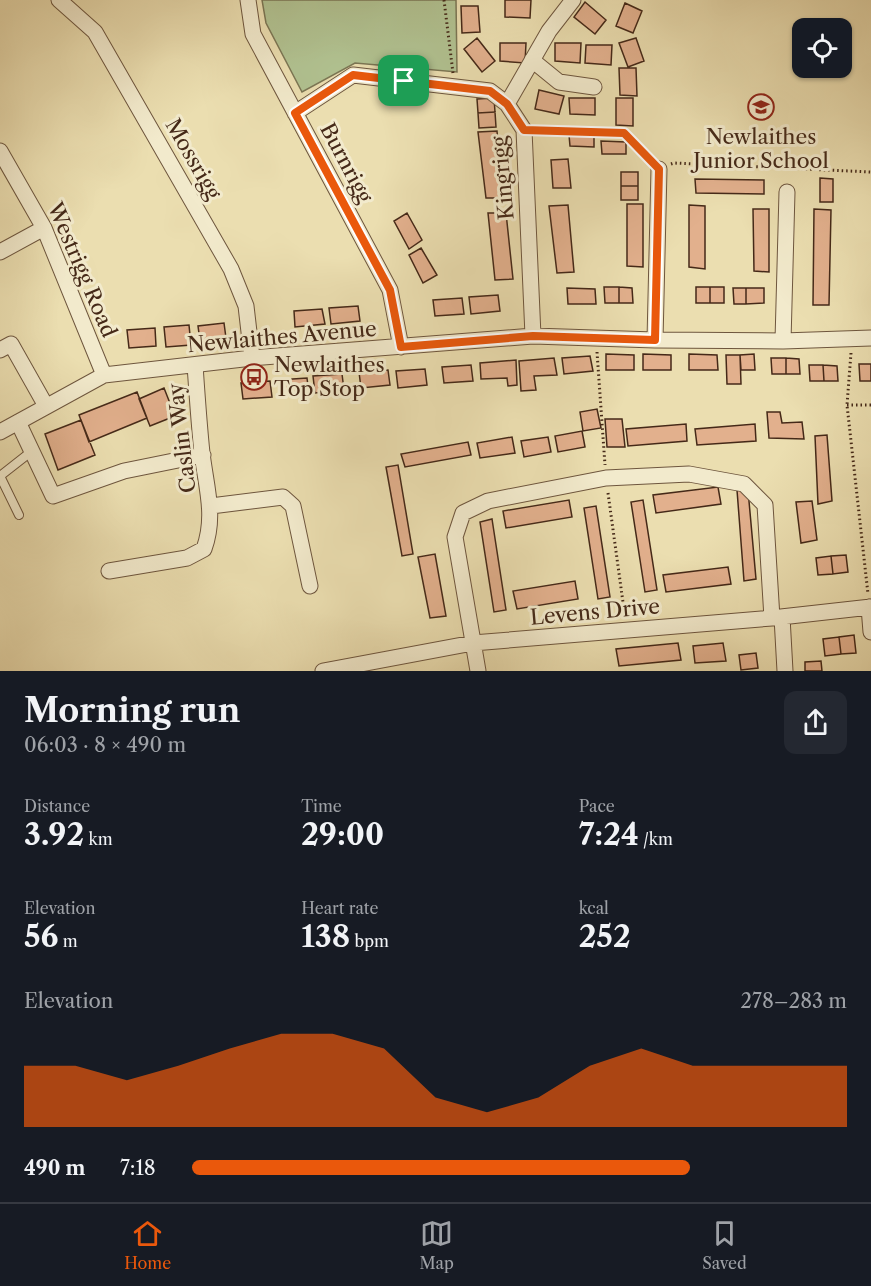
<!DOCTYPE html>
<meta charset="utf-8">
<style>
:root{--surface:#171b24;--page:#242831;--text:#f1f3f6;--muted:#9ea1a6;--line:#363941;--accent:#ea580c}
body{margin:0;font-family:"Libre Caslon Text",serif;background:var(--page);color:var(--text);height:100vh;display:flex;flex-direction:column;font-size:22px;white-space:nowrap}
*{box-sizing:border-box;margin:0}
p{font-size:20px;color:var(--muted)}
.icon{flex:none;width:33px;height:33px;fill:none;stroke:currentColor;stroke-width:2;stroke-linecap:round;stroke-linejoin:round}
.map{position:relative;height:671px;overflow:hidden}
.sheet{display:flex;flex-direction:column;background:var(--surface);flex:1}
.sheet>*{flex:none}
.controls{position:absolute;left:792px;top:18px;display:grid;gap:12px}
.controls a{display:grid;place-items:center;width:60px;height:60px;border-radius:12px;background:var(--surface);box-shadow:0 2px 4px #0004;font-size:30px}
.pin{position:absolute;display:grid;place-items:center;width:51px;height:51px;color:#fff;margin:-26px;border-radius:12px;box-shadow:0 3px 9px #0006}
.round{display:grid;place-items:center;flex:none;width:63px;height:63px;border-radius:12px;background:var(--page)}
.headline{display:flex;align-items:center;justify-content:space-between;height:102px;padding:0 24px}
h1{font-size:33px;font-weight:700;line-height:45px}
.stats{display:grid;grid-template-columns:repeat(3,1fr);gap:9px;height:102px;padding:6px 24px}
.stats div{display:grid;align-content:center}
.stats b{font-size:30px;font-weight:700}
.stats small{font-size:16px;font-weight:400}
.stats p{font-size:16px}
.chart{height:168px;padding:12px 24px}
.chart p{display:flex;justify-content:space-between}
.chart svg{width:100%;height:108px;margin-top:6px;fill:var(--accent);opacity:.7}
ul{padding:0 24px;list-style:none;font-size:20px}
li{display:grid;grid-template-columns:96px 72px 1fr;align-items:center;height:45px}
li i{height:15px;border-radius:8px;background:var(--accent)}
.menu{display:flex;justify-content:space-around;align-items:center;height:84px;border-top:2px solid var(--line);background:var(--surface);font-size:16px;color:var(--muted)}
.menu a{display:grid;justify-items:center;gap:3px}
.menu .on{color:var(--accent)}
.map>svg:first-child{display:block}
</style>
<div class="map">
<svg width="871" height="671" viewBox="0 0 871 671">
<rect width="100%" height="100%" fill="#ebdeb0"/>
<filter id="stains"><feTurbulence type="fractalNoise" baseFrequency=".00333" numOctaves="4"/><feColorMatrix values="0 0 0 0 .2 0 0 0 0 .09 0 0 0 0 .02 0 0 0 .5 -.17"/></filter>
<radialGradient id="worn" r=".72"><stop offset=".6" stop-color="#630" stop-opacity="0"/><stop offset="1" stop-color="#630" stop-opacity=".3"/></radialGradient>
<path fill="#b1c291" stroke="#7b7654" stroke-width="1.5" d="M262 0H456L457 72 355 63 302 92 266 23Z"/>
<path fill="#e2b08d" stroke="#452918" stroke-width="1.5" d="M505 0H531L530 18 505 17Z
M585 2 606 20 595 34 574 17Z
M625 3 642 11 633 33 616 26Z
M461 6H478L480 32 462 33Z
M477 38 495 61 482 72 464 49Z
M636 38 644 61 628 67 619 43Z
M500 43H526L525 63 500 61Z
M555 43H581L580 63 555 61Z
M586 45H612L611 65 585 63Z
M619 68H636L637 96 620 95Z
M539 90 564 96 559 114 535 109Z
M494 98 495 112 478 113 477 99Z
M569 98H595V115L570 114Z
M616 98H633V126L616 125Z
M495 112 496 127 479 128 478 113Z
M497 131 503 198H486L478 132Z
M569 135H594V147L570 146Z
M601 141 626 142V154H602Z
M568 159 571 188H553L551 160Z
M621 172H638V186H621Z
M820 178 833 179V202H820Z
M695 179 764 180V194L696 193Z
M621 186H638V200H621Z
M627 204H643V267L627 266Z
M568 205 574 272 557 273 549 206Z
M689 205 705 206V269L689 267Z
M753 209H769V272L754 271Z
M814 209 831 210 829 305H813Z
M407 213 422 240 409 249 394 221Z
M488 213H506L513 279 495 280Z
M421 248 437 275 423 283 409 255Z
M604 287H619V303H605Z
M619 287 632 288 633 303H619Z
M696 287H710V303H696Z
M710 287H724V303H710Z
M567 288 595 289 596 304H568Z
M733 288H746V304H734Z
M746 288H764V303L746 304Z
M498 295 500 311 471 314 469 297Z
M462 298 464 314 435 316 433 300Z
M358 306 360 321 331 324 329 308Z
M322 309 325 324 295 327 294 311Z
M224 323 226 338 200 341 198 326Z
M189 325 191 345 166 347 164 327Z
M155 328 156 346 129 348 127 330Z
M606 354 634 355V370H606Z
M643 354 671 355V370H643Z
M689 354 717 355 718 370H689Z
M754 354 755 370H741L740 355Z
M726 355H740L741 384H727Z
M590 356 593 371 564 374 562 358Z
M554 358 557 375 534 376 536 390 521 391 519 361Z
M771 358H786V374H772Z
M786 358 799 359 800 374H786Z
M516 360 517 385 508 386 507 378 481 379 480 363Z
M859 364H871V381H860Z
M471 365 473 381 444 383 442 367Z
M809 365H823L824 381H810Z
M823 365 837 366 838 381H824Z
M425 369 427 385 398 388 396 371Z
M388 370 390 385 361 388 359 372Z
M342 374 344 390 315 393 313 376Z
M307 378 309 394 280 396 278 380Z
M270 381 272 397 243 399 241 383Z
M164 388 175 416 150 426 139 399Z
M137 392 147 418 89 442 79 415Z
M597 409 601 428 583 431 580 412Z
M767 412H780L782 423 802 422 804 439 769 438Z
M605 419H622L625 447H607Z
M81 420 95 455 58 470 45 434Z
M686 424 687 441 628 446 626 429Z
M755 424 756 441 697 445 695 429Z
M582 431 585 447 558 452 555 436Z
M827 435 832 501 818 504 815 436Z
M512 437 515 453 480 458 477 443Z
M548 437 551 452 524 457 521 441Z
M468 442 471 455 405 467 401 454Z
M398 465 413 554 402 556 386 467Z
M718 487 721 504 656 513 653 495Z
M737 490H748L756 579 744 581Z
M569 500 572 517 506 528 503 511Z
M643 500 657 590 645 592 631 502Z
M812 501 817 540 801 543 796 502Z
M596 506 610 597 598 599 584 508Z
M492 519 506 610 494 612 480 522Z
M435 554 446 616 430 618 418 557Z
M846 555 848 572 833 574 831 556Z
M831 556 833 574 818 575 816 558Z
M728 567 731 584 666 592 663 575Z
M575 581 578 599 517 609 513 591Z
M854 635 856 653 841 654 839 637Z
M839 637 841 654 825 656 823 639Z
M678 643 681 660 619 666 616 649Z
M723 643 726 661 695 663 693 646Z
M756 653 758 668 741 670 739 655Z
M821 661 822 671H805V662Z"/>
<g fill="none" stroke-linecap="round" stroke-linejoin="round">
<g stroke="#6e563e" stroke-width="10">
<path id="lane" d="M0 476 19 515
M0 476 32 451"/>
</g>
<g stroke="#6e563e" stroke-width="17">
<path id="street" d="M59 0 95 32 231 269 246 306 252 358
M248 0 253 34 390 290 401 347
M532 60 559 82 594 87
M507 104 549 31 573 0
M295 113 353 75 490 91 507 104 524 130 533 336
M0 151 44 228 104 375
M0 252 44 228
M655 340 659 169
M783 341 787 192
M0 350 11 344 46 406
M18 422 53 496 124 471 203 455
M0 432 104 375 252 358 533 336 655 340 783 341 871 338
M211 506 283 497 293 506 310 586
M109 571 187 558 204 549C216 516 206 487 202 453 199 424 197 394 195 365
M869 607 871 632
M782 617 785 671
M323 671 473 643 772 618 871 607
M478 671 455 537 463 513 488 501 606 478 689 474 744 484 765 505 772 618"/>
</g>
<path stroke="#452918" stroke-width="3" stroke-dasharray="1.5 3" stroke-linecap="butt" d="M444 0 453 73
M537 131 624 133 649 159
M671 164 674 163 871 172
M597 352 605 465
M851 353 847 405 868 594
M847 405H871
M608 493 625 617"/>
<use href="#lane" stroke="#f2eacc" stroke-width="8"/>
<use href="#street" stroke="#f2eacc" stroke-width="15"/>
</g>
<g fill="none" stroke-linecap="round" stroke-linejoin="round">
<g stroke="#fff" stroke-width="12">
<path id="route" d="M353 75 490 91 507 104 524 130 624 133 659 169 655 340 533 336 401 347 390 290 295 113Z"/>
</g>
<use href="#route" stroke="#ea580c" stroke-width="8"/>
</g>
<defs>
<g id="school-ring" transform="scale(1.35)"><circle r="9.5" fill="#f2eacc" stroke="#8f2418" stroke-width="1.5"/><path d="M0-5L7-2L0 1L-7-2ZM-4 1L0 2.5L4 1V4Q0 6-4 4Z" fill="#8f2418"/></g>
<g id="bus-ring" transform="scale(1.35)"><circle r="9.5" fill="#f2eacc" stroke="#8f2418" stroke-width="1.5"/><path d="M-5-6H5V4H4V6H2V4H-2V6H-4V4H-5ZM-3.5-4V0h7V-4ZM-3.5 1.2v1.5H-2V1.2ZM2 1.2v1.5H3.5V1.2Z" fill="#8f2418"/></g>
</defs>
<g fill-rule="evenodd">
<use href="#school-ring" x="761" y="107"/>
<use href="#bus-ring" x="254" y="377"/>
</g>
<g text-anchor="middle" stroke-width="6" stroke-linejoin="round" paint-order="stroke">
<g font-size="21" fill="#452918" stroke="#f2eacc">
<text x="761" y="144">Newlaithes<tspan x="761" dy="24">Junior School</tspan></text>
<text x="274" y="372" text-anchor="start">Newlaithes<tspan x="274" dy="24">Top Stop</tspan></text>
</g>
<g font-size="21" fill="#452918" stroke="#f2eacc">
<text transform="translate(193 159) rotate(60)" y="7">Mossrigg</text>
<text transform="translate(346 163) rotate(62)" y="7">Burnrigg</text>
<text transform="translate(503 178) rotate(-95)" y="7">Kingrigg</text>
<text transform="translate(82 270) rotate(67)" y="7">Westrigg Road</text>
<text transform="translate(282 337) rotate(-5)" y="7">Newlaithes Avenue</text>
<text transform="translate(182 438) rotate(-97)" y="7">Caslin Way</text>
<text transform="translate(595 612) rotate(-5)" y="7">Levens Drive</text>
</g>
</g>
<rect width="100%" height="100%" filter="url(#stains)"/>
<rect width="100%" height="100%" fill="url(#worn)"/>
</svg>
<div class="controls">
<a><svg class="icon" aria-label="locate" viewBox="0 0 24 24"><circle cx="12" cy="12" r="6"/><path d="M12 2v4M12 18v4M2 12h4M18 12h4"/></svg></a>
</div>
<div class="pin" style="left:404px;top:81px;background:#1e9e55"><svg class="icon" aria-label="arrive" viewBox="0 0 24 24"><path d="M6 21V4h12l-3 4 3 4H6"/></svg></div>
</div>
<section class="sheet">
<div class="headline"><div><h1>Morning run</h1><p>06:03 · 8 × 490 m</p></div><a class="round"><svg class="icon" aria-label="share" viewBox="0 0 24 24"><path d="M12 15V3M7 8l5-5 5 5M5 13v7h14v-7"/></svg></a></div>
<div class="stats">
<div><p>Distance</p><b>3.92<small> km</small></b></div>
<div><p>Time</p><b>29:00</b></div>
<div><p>Pace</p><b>7:24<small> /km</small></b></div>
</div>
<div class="stats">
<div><p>Elevation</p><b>56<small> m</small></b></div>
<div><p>Heart rate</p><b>138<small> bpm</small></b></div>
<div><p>kcal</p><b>252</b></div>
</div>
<div class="chart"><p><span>Elevation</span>278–283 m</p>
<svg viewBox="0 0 160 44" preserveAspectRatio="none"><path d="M0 44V19L10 19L20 25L30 19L40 12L50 6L60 6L70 12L80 32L90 38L100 32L110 19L120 12L130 19L140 19L150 19L160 19V44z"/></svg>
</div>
<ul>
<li><b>490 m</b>7:18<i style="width:76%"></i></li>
</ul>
</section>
<nav class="menu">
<a class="on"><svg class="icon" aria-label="home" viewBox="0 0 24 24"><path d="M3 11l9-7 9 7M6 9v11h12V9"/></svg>Home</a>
<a><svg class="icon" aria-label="map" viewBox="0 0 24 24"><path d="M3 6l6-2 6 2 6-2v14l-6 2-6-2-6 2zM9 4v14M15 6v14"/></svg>Map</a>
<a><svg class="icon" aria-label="saved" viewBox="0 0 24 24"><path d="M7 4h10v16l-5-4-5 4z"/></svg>Saved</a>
</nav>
